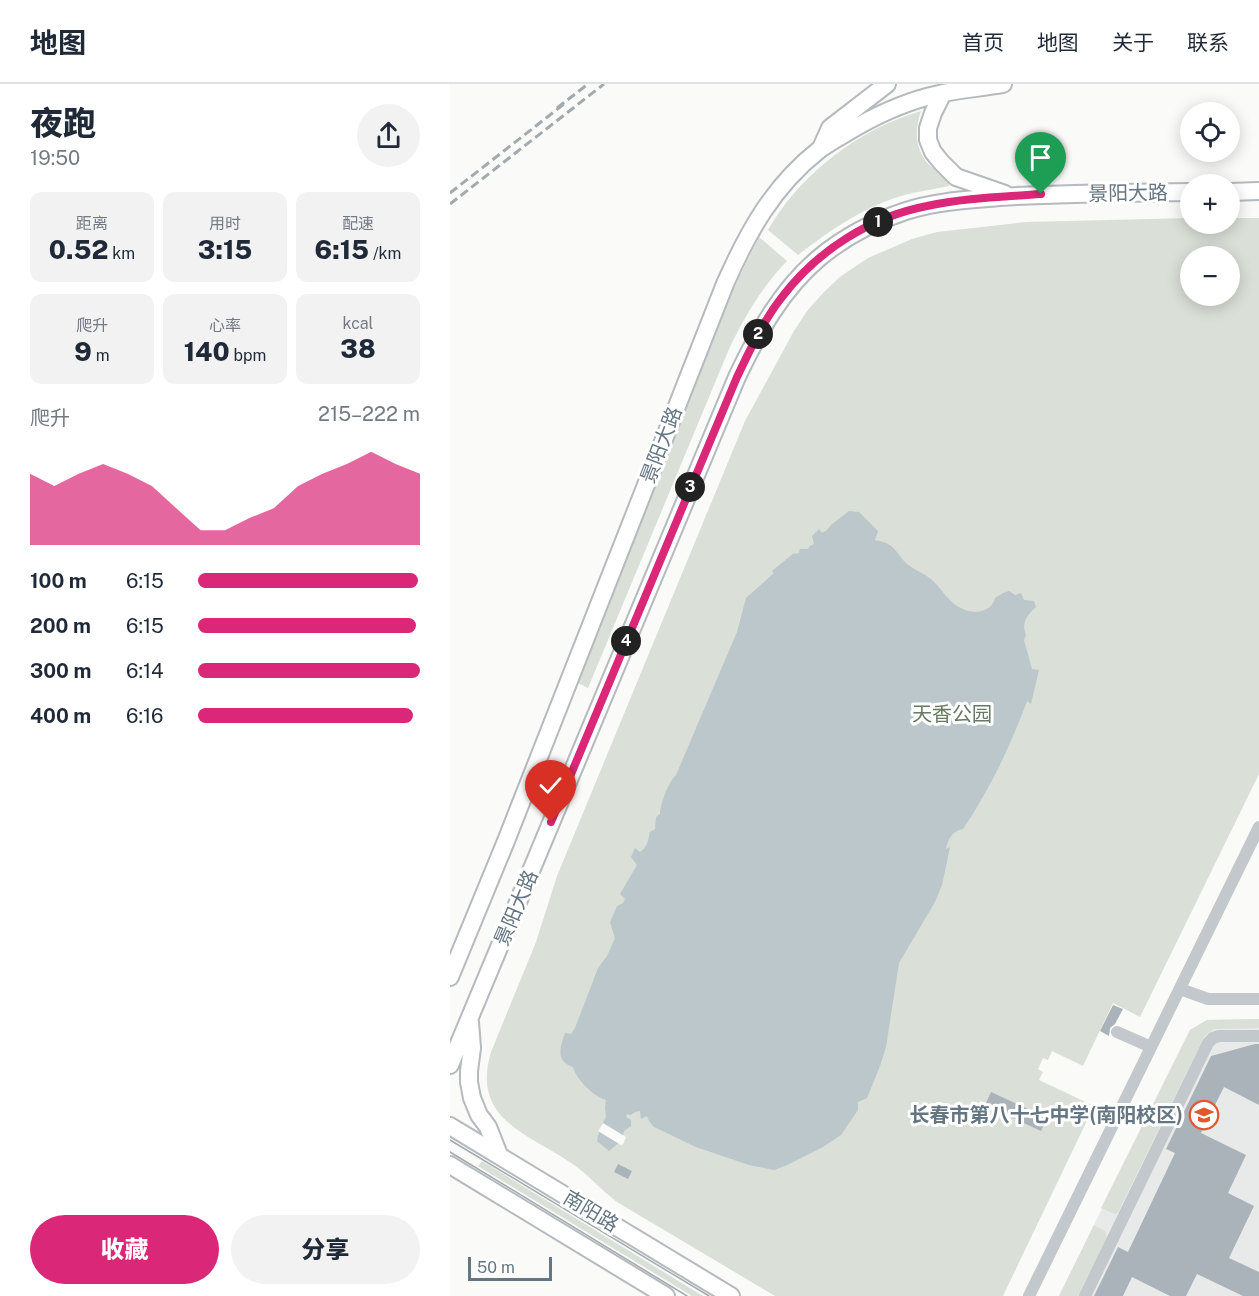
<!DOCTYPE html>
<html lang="zh">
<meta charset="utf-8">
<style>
:root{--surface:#fff;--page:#f2f2f3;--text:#1f2937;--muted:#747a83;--line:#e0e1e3;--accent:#db2777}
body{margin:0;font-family:"Public Sans","Noto Sans SC",sans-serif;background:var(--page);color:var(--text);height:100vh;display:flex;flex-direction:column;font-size:22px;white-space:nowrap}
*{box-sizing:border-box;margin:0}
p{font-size:20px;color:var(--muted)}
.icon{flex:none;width:33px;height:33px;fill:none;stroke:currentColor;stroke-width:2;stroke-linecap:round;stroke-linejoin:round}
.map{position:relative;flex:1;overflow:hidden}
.side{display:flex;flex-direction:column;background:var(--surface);width:450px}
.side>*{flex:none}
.tools{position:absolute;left:730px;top:18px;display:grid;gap:12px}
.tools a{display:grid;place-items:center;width:60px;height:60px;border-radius:50%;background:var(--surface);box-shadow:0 3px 15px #0003;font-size:30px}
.scale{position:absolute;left:18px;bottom:15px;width:84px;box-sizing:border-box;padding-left:6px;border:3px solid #657683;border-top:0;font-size:16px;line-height:21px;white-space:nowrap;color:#657683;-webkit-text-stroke:4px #fff;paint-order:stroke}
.pin{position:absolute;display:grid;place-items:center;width:51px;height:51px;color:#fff;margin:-62px -26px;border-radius:50% 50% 50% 0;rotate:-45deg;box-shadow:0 0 6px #0007}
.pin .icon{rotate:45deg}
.km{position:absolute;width:30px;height:30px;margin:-15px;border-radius:50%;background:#222;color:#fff;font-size:16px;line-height:30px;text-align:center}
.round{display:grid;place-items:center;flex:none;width:63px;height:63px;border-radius:32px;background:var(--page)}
.head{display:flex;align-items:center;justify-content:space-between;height:102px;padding:0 30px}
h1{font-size:33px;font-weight:800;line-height:45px}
.stats{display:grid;grid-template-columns:repeat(3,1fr);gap:9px;height:102px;padding:6px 30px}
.stats div{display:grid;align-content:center;border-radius:12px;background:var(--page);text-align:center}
.stats b{font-size:26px;font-weight:800}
.stats small{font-size:16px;font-weight:400}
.stats p{font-size:16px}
.chart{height:168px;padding:12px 30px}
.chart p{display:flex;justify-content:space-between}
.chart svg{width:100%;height:108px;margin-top:6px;fill:var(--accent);opacity:.7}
.button{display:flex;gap:12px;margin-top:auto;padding:12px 30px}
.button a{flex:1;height:69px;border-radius:36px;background:var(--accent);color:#fff;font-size:24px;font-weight:800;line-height:69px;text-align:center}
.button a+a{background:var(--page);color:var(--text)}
ul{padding:0 30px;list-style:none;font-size:20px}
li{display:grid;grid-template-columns:96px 72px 1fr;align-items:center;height:45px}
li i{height:15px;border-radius:8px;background:var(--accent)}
header{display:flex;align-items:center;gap:36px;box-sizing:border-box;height:84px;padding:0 30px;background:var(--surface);border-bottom:2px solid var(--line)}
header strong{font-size:28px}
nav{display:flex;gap:33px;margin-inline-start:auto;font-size:21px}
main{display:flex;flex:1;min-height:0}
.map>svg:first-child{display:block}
</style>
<header>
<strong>地图</strong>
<nav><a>首页</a><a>地图</a><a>关于</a><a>联系</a></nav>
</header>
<main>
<section class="side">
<div class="head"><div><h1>夜跑</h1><p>19:50</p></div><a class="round"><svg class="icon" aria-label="share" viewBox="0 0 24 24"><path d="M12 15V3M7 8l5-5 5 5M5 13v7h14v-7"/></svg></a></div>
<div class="stats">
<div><p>距离</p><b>0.52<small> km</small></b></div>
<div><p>用时</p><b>3:15</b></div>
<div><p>配速</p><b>6:15<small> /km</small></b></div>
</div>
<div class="stats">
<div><p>爬升</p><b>9<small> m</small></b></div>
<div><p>心率</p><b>140<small> bpm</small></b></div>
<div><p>kcal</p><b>38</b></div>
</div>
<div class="chart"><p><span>爬升</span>215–222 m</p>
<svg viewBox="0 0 160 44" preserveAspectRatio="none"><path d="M0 44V15L10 20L20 15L30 11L40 15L50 20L60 29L70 38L80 38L90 33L100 29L110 20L120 15L130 11L140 6L150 11L160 15V44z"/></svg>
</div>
<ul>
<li><b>100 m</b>6:15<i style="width:99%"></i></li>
<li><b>200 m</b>6:15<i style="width:98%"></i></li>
<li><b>300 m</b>6:14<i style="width:100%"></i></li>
<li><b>400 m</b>6:16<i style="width:97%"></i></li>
</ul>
<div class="button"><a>收藏</a><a>分享</a></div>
</section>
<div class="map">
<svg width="809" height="1212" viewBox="0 0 809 1212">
<rect width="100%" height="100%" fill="#fafaf8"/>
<path fill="#e8e9e9" d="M809 935V1212H609L740 946 757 936Z"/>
<path fill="#dadfd7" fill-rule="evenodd" d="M471 27C461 57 469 80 498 94L499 102C486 105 471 107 458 110 416 121 382 145 348 171L318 146C350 90 409 45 471 27Z
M741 134V140H780V134H809V690L690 933 663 919 633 982 602 967 598 976 593 974 588 985 593 988 589 996 644 1022 553 1212H325L167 1118C151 1106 138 1090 121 1079 77 1049 21 1035 41 968L86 858 107 792 295 337 344 247 357 227 374 208 391 192 418 174 462 155 487 148 576 138ZM741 172H780V212H741Z
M309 153 337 177C312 203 295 232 279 265L138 604 128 599 276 220Z
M809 935V944L763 945 754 953 669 1126 666 1130 662 1129 651 1124 740 946 757 936Z
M32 1077 253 1212H242L28 1082Z
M644 1141 655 1147 657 1154 628 1212H609Z"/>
<path fill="#bbc7cb" d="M399 427 409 428 428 447 425 456C446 460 444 467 457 480 464 486 474 489 481 495 489 502 495 512 503 519 515 530 540 533 545 514L553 509 559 507 565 511 571 509 574 516 584 517 586 523C577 531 571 539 576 551L574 556 582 585 589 586 581 620 577 617C560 663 540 705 513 745 502 747 498 755 496 765L500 763 492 801 485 818 449 879 436 963 430 982 417 1014 408 1018V1026L391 1051 373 1063 337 1081 324 1086 299 1081 246 1063 204 1043 199 1037 197 1032 191 1035 190 1027 185 1028 181 1031 177 1030 176 1033 181 1036V1042L174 1047 171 1057 159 1067 147 1057 150 1044 156 1033 155 1023 156 1016C144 1013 126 995 123 983 105 977 110 963 115 949L121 950 125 944 148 884 157 872 165 854 160 838 167 822 173 819 175 815 170 810 187 781 181 773 185 764 190 768C198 763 198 756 200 748L205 745 206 733 210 730C210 720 219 697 226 691L287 548 296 514 324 489 322 487 344 469 345 470 349 469 350 465H358L360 462 364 460 362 452 369 445 372 449 377 446 381 441Z"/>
<path fill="#fafaf8" d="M153 1039 176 1053 173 1060 171 1061 148 1047Z"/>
<path fill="#aab3b9" d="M663 921 673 925 665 940 660 944 659 952 650 947Z
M805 960H809V1021L774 1003 751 1049 796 1071 778 1109 804 1122 779 1174 809 1188V1212H793L747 1190 736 1212H720L682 1193 673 1212H644L668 1163 678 1168 725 1069 716 1065 761 972Z
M541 1008 597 1034 591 1047 550 1028 551 1026 536 1019Z
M168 1080 182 1087 178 1095 164 1088Z"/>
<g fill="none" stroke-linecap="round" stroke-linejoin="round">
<g stroke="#b5babe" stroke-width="20">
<path id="major" d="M493 9 483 29 478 44V56L483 68 491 78 506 93 555 110
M371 64 380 44 437 0
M780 108 809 107
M0 893 56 757 275 200C298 148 323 102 369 66 381 57 395 50 408 42 433 28 461 16 489 10 510 5 531 4 553 0
M20 938 22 964 19 987V998L22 1014 29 1031 38 1043 49 1071
M0 981 287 293C308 249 331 206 369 174 394 153 425 137 456 127 486 117 519 116 550 113 614 109 677 109 741 108
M0 1042 281 1212
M0 1081 216 1212"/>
</g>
<path stroke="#c3c8cc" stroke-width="12" d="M730 905 758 915H809
M667 948 701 963
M579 1212 809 743
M635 1212 758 959 763 954 769 952H809"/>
<use href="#major" stroke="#fff" stroke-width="16"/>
<path stroke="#a2aab0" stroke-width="1.5" d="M0 1056 259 1212
M0 1068 237 1212"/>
<path stroke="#a2aab0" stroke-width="3" stroke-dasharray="9 4.5" stroke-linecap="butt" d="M107 24 138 0
M0 109 114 20
M0 120 154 0"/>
</g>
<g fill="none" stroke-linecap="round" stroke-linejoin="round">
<g stroke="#fff" stroke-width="12">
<path id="route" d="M101 738 287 293C300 266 313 237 332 213 367 167 420 133 477 122 514 114 553 113 591 110"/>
</g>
<use href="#route" stroke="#db2777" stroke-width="8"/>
</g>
<defs>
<g id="school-ring" transform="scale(1.5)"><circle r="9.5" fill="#fff" stroke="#e4572e" stroke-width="1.5"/><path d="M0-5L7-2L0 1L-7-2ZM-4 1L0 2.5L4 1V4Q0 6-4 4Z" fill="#e4572e"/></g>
</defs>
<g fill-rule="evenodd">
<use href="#school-ring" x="754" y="1031"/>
</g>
<g text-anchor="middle" stroke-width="6" stroke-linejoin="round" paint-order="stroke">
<g font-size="20" fill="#657683" stroke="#fff">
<text transform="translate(678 109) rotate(-1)" y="7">景阳大路</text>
<text transform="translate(211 361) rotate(-69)" y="7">景阳大路</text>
<text transform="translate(66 824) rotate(-67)" y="7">景阳大路</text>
<text transform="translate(141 1127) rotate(31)" y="7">南阳路</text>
</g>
<g font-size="20" fill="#687a64" stroke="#fff">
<text x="502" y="637">天香公园</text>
</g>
<g font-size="20" font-weight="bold" fill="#657683" stroke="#fff" text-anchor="end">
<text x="733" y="1038">长春市第八十七中学(南阳校区)</text>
</g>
</g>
</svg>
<div class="tools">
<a><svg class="icon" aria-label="locate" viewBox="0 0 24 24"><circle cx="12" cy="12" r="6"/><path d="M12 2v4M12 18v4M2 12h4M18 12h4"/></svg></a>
<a>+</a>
<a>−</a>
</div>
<div class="scale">50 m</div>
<div class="pin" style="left:591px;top:110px;background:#1e9e55"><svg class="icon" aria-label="arrive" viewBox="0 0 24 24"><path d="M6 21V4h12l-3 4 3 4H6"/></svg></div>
<div class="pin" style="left:101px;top:738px;background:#d93025"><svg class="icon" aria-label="check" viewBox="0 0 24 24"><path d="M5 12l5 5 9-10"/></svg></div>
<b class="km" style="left:428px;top:138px">1</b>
<b class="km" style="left:308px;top:250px">2</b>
<b class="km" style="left:240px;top:403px">3</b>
<b class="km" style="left:176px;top:557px">4</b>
</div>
</main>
